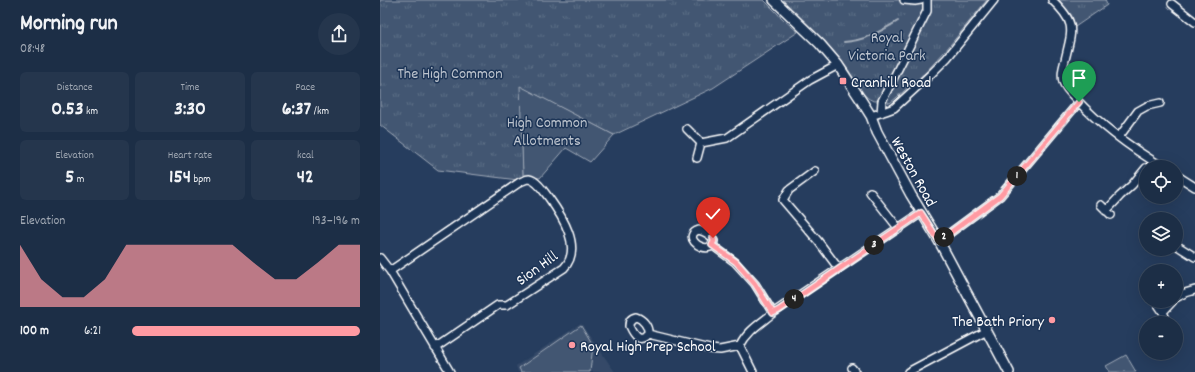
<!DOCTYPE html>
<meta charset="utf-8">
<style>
:root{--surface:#1c2e46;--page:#25364d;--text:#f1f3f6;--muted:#a0a8b3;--line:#3a4a5f;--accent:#ff9aa2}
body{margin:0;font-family:Dekko,sans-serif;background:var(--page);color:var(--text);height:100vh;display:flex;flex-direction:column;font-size:15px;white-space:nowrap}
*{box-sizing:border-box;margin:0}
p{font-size:13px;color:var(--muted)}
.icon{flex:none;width:22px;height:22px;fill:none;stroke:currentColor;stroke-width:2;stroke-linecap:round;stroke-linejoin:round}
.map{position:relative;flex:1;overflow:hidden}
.side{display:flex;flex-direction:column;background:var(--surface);width:380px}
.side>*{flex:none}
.tools{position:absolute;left:759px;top:160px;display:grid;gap:8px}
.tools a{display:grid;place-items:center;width:44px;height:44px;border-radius:50%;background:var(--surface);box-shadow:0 4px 16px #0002,0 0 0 1px var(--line);font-size:20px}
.pin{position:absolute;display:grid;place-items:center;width:34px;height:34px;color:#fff;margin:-41px -17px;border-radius:50% 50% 50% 0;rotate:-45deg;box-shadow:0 0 4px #0007}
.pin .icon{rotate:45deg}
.km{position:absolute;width:20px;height:20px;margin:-10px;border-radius:50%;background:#222;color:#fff;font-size:11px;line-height:20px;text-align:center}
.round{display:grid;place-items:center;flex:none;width:42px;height:42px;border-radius:21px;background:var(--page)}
.summary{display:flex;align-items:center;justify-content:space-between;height:68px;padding:0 20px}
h1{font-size:22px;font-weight:800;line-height:30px}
.figures{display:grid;grid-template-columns:repeat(3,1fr);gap:6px;height:68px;padding:4px 20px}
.figures div{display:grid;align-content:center;border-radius:6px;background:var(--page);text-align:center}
.figures b{font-size:20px;font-weight:800}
.figures small{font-size:11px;font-weight:400}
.figures p{font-size:11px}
.chart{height:112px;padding:8px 20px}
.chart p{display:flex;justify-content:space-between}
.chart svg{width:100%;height:72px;margin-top:4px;fill:var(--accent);opacity:.7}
ul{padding:0 20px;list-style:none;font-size:13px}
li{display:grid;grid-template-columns:64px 48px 1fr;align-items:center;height:30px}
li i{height:10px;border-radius:5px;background:var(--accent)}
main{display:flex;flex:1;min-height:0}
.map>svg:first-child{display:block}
</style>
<main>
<section class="side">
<div class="summary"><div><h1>Morning run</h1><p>08:48</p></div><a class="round"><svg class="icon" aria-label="share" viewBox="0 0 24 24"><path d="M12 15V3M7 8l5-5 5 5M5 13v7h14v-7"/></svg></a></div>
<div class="figures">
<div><p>Distance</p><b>0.53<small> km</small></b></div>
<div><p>Time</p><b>3:30</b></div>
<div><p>Pace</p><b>6:37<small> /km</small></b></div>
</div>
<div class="figures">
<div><p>Elevation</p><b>5<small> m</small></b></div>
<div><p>Heart rate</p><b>154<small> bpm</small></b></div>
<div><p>kcal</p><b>42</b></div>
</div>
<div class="chart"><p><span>Elevation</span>193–196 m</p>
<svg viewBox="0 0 160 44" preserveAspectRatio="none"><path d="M0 44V6L10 27L20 38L30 38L40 27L50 6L60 6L70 6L80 6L90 6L100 6L110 17L120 27L130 27L140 17L150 6L160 6V44z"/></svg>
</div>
<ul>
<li><b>100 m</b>6:21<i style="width:100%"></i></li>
</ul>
</section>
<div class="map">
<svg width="815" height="372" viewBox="0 0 815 372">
<defs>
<pattern id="park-tufts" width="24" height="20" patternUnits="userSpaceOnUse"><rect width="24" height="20" fill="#425672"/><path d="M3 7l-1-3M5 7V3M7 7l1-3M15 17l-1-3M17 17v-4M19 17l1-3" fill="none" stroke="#5e6f87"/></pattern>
</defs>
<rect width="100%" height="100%" fill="#263d5e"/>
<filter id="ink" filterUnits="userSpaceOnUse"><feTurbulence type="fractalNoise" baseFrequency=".025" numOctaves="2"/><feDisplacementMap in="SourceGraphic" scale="8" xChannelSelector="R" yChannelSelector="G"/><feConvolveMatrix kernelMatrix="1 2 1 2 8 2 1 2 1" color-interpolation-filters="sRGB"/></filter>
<g filter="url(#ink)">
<path fill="#344a68" d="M201 323 235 372H138L136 366Z"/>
<path fill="#425672" stroke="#a0aab8" d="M139 85 234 135 210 162 186 148 160 178 143 176Z
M201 325 213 345 210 372H141L139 368Z
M746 355 756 372H730L726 366Z"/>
<path fill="url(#park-tufts)" stroke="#a0aab8" d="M0 0H384L404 20 418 32 333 88 234 135 140 86 143 176 138 180 58 170 0 125Z
M403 0H607L566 50 545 73 510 103 499 98 497 101C483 102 474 77 467 68 450 44 424 21 403 0Z
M679 0H725L727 5 695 27 692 16Z"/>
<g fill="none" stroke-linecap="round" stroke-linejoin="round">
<path stroke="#a4aebb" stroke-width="2" d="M464 42C485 41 501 31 518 21"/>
<g stroke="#fff" stroke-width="10">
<path id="street" d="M524 0 535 1 541 0
M672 0C697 23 692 30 685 60 683 67 681 74 683 82 685 88 691 94 696 99 721 126 751 148 783 167
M792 4 815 22
M501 113 502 101 547 11V0
M491 116 506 111 514 108 551 74 567 58 614 0
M307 129 321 143
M739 137 758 111 767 106 780 103
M317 158 321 143 347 138 430 80 458 65
M435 171 409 190 403 200 438 241 459 269
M796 175 815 187
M490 192 519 229
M721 205 731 215
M726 211 740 196 752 185 766 168
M319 230C325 232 332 235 334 241L330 247C319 251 303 235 319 230Z
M559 241 620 196 699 102
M332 245 355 262 375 284 393 313
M796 245 815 257
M0 258 10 271 70 372
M10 271 140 182C143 181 146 179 149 179 157 180 165 193 169 198 182 216 203 248 184 268L127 305H118L55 348
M796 298 805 293 815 290
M777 303 783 312 786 319
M783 312 793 301
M256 317C263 319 269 327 268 334 259 344 253 335 249 326 249 321 251 318 256 317Z
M268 334 330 349 340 350 360 346
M472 368 475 372
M373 372 360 346C367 331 381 323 393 313L541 213
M528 372 607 330"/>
</g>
<g stroke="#fff" stroke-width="12">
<path id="secondary" d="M394 0 440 44 458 65 481 100 491 116 497 132 531 195 559 241 629 372"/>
</g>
<use href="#street" stroke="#1d3557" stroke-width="7"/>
<use href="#secondary" stroke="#1d3557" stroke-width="9"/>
</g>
</g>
<g fill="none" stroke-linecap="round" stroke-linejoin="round" filter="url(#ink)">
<g stroke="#fff" stroke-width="8">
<path id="route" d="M333 238 334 241 332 245 356 262 375 284 393 313 399 310 541 213 559 241 620 196 699 102"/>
</g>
<use href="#route" stroke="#ff9aa2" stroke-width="5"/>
</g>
<g fill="#ff9aa2" stroke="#1d3557" stroke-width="1.5">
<rect x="459" y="77" width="8" height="8" rx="2"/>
<circle cx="672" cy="320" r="4"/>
<circle cx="192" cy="345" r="4"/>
</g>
<g text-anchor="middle" stroke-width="3" stroke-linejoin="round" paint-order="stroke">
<g font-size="16" fill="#bdc4ce" stroke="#1d3557">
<text x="507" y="42">Royal<tspan x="507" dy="18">Victoria Park</tspan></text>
<text x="70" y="78">The High Common</text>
<text x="167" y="127">High Common<tspan x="167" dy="18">Allotments</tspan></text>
</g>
<g font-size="16" fill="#fff" stroke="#1d3557" text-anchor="start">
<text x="471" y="87">Cranhill Road</text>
<text x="664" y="326" text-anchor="end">The Bath Priory</text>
<text x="200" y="351">Royal High Prep School</text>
</g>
<g font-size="16" fill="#fff" stroke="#1d3557">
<text transform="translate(535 171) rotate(61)" y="6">Weston Road</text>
<text transform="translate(156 267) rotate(-36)" y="6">Sion Hill</text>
</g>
</g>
</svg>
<div class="tools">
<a><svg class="icon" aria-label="locate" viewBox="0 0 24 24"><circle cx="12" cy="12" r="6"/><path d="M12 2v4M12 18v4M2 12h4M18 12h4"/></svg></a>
<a><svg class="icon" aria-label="layers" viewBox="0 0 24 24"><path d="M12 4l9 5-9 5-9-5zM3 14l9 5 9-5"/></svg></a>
<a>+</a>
<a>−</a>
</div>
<div class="pin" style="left:699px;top:102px;background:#1e9e55"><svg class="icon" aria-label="arrive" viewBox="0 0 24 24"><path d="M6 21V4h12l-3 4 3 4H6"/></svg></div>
<div class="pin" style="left:333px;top:238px;background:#d93025"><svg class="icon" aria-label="check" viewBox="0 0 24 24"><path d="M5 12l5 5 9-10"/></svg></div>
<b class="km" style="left:637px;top:176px">1</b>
<b class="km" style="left:564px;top:237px">2</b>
<b class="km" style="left:494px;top:245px">3</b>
<b class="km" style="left:414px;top:299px">4</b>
</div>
</main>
